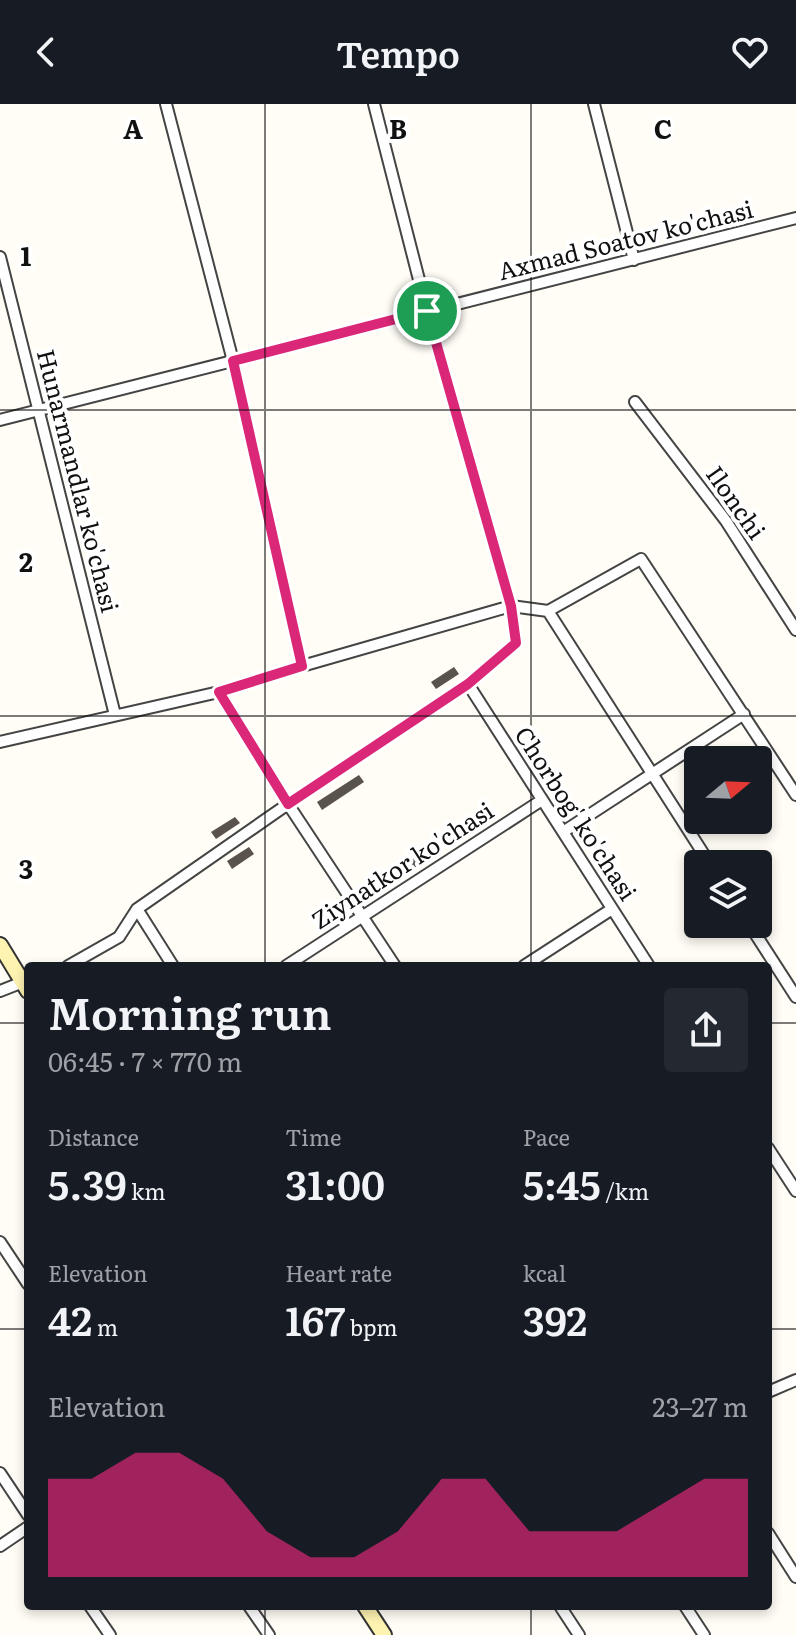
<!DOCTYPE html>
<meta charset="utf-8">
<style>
:root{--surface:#171b24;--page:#242831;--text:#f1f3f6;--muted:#9ea1a6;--accent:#db2777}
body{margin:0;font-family:Literata,serif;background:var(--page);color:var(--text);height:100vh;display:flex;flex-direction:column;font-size:30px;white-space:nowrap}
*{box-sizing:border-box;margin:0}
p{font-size:26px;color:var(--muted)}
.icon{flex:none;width:44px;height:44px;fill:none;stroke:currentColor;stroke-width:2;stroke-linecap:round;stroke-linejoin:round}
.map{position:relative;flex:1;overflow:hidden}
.details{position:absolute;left:24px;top:858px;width:748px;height:648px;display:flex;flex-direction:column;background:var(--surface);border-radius:8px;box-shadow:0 4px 12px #0003}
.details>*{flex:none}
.needle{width:52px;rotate:71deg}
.controls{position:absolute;left:684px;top:642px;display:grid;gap:16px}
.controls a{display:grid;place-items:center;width:88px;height:88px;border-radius:8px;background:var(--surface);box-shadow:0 4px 12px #0003;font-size:40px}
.pin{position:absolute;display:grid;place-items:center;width:68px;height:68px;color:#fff;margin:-34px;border:4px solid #fff;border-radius:50%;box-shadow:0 2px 8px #0007}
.round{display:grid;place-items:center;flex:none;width:84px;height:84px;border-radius:8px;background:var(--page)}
.summary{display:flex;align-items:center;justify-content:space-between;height:136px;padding:0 24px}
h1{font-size:44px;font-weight:600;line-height:60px}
.figures{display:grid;grid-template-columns:repeat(3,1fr);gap:12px;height:136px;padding:8px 24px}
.figures div{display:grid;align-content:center}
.figures b{font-size:40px;font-weight:600}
.figures small{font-size:22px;font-weight:400}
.figures p{font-size:22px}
.chart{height:224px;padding:16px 24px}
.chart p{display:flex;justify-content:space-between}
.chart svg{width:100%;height:144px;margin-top:8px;fill:var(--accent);opacity:.7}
header{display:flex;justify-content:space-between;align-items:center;height:104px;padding:0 24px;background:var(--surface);font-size:36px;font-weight:600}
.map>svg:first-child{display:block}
</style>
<header><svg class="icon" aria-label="back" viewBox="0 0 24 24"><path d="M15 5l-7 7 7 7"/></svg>Tempo<svg class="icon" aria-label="heart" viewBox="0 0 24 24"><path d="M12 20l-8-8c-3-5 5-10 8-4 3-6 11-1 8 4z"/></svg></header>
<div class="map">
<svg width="796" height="1531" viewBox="0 0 796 1531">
<rect width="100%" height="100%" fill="#fffdf5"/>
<path fill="#5a524d" d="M454 563 459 570 436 585 431 578Z
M359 671 364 678 322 706 317 698Z
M235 713 240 719 216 735 211 728Z
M249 743 254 750 232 765 227 757Z
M417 752 422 759 397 775 393 768Z"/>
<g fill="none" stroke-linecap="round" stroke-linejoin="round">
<g stroke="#444" stroke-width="14">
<path id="minor" d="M166 0 233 257 302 562
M594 0 634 156
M0 153 115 611
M635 298 726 417 796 526
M0 316 796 114
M548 507 641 455 796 691
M468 580 649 862
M219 588 288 700 395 862
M0 638 219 588 302 562 511 502 548 507 710 760
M563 728 744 610
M137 805 173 862
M749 820 796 893
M68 862 119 833 137 805 288 700 468 580 516 539 511 502 427 207 374 0
M286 862 542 696
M524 862 612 805
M0 887 23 878
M768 1044 796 1087
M0 1138 28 1180
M768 1288 796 1276
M0 1369 28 1411
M768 1429 796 1473
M0 1442 28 1423
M90 1502 110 1531
M249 1502 269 1531
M560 1502 579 1531
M685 1502 704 1531"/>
</g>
<g stroke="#333" stroke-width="18">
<path id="secondary" d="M0 841 28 887
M365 1502 384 1531"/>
</g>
<use href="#minor" stroke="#fff" stroke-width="10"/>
<use href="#secondary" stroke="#fef3b1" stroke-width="14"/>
</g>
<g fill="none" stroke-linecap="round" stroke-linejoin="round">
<g stroke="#fff" stroke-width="16">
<path id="route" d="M427 207 511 502 516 539 468 580 288 700 219 588 302 562 233 257Z"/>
</g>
<use href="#route" stroke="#db2777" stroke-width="10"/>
</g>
<path fill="none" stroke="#111" stroke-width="2" stroke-opacity="0.55" d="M265 0V862M531 0V862M0 306H796M0 612H796M0 919H28M768 919H796M0 1225H28M768 1225H796M265 1502V1531M531 1502V1531"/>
<g text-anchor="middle" stroke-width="8" stroke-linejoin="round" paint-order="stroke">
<g font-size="24" fill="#111" stroke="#fff">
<text transform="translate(626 137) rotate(-14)" y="8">Axmad Soatov ko'chasi</text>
<text transform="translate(77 377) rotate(76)" y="8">Hunarmandlar ko'chasi</text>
<text transform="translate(735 399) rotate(55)" y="8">Ilonchi</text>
<text transform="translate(575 710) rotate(57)" y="8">Chorbog' ko'chasi</text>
<text transform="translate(403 762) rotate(-33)" y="8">Ziynatkor ko'chasi</text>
</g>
</g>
<g font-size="26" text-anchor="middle" font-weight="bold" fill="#111" stroke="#fff" stroke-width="8" stroke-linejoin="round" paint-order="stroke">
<text x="133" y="35">A</text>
<text x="398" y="35">B</text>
<text x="663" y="35">C</text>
<text x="26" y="162">1</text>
<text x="26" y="468">2</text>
<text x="26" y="775">3</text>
</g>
</svg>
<div class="controls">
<a><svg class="needle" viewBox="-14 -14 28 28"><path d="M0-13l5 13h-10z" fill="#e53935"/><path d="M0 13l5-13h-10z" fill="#9ea1a6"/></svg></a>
<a><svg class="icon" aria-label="layers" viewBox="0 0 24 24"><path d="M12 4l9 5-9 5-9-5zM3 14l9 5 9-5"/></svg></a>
</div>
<div class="pin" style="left:427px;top:207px;background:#1e9e55"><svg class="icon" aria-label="arrive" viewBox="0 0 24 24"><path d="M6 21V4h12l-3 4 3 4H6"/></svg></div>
<section class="details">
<div class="summary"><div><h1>Morning run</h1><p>06:45 · 7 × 770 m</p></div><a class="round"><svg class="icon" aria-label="share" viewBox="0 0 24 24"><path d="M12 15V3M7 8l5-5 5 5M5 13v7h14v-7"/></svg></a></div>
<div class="figures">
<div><p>Distance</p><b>5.39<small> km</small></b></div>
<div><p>Time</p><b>31:00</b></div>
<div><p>Pace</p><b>5:45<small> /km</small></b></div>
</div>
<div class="figures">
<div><p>Elevation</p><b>42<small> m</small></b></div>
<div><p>Heart rate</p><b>167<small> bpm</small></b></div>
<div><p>kcal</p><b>392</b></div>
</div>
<div class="chart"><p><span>Elevation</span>23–27 m</p>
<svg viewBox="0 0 160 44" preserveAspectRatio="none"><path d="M0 44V14L10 14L20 6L30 6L40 14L50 30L60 38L70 38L80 30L90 14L100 14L110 30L120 30L130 30L140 22L150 14L160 14V44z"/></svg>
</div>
</section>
</div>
